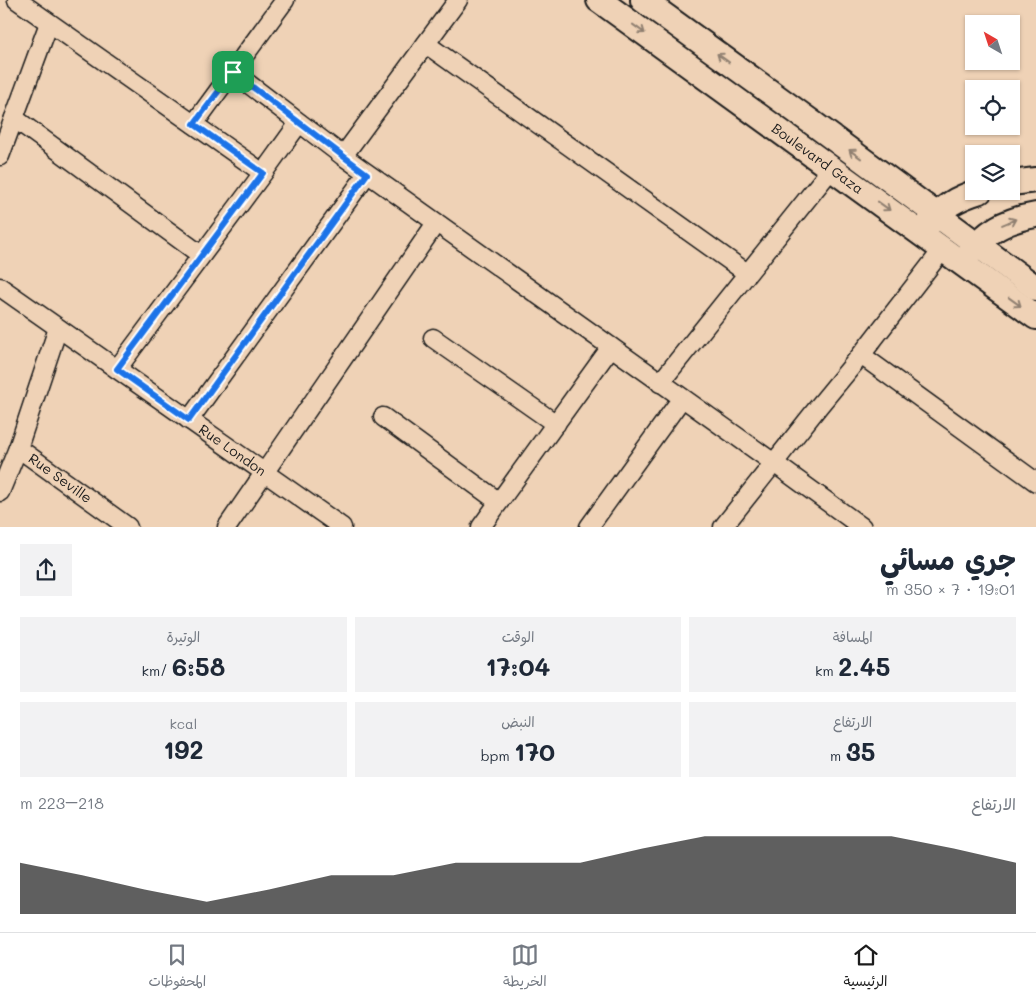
<!DOCTYPE html>
<html lang="ar">
<meta charset="utf-8">
<style>
:root{--surface:#fff;--page:#f2f2f3;--text:#1f2937;--muted:#747a83;--line:#e0e1e3;--accent:#1c1c1c}
body{margin:0;font-family:Mali,"Playpen Sans Arabic",sans-serif;background:var(--page);color:var(--text);direction:rtl;height:100vh;display:flex;flex-direction:column;font-size:19px;white-space:nowrap}
*{box-sizing:border-box;margin:0}
p{font-size:16px;color:var(--muted)}
.icon{flex:none;width:28px;height:28px;fill:none;stroke:currentColor;stroke-width:2;stroke-linecap:round;stroke-linejoin:round}
.map{position:relative;height:527px;overflow:hidden;direction:ltr}
.panel{display:flex;flex-direction:column;background:var(--surface);flex:1}
.panel>*{flex:none}
.needle{width:32px;rotate:321deg}
.fabs{position:absolute;left:965px;top:15px;display:grid;gap:10px}
.fabs a{display:grid;place-items:center;width:55px;height:55px;border-radius:0px;background:var(--surface);box-shadow:0 1px 4px #0004;font-size:25px}
.pin{position:absolute;display:grid;place-items:center;width:42px;height:42px;color:#fff;margin:-21px;border-radius:10px;box-shadow:0 2px 8px #0006}
.round{display:grid;place-items:center;flex:none;width:52px;height:52px;border-radius:0px;background:var(--page)}
.summary{display:flex;align-items:center;justify-content:space-between;height:85px;padding:0 20px}
h1{font-size:28px;font-weight:700;line-height:38px}
.metrics{display:grid;grid-template-columns:repeat(3,1fr);gap:8px;height:85px;padding:5px 20px}
.metrics div{display:grid;align-content:center;border-radius:0px;background:var(--page);text-align:center}
.metrics b{font-size:25px;font-weight:700}
.metrics small{font-size:14px;font-weight:400}
.metrics p{font-size:14px}
.chart{height:140px;padding:10px 20px}
.chart p{display:flex;justify-content:space-between}
.chart svg{width:100%;height:90px;margin-top:5px;fill:var(--accent);opacity:.7}
.tabs{display:flex;justify-content:space-around;align-items:center;height:70px;border-top:1px solid var(--line);background:var(--surface);font-size:14px;color:var(--muted)}
.tabs a{display:grid;justify-items:center;gap:2px}
.tabs .on{color:var(--accent)}
.map>svg:first-child{display:block}
</style>
<div class="map">
<svg width="1036" height="527" viewBox="0 0 1036 527">
<rect width="100%" height="100%" fill="#efd2b6"/>
<filter id="ink" filterUnits="userSpaceOnUse"><feTurbulence type="fractalNoise" baseFrequency=".02" numOctaves="2"/><feDisplacementMap in="SourceGraphic" scale="10" xChannelSelector="R" yChannelSelector="G"/><feConvolveMatrix kernelMatrix="1 2 1 2 8 2 1 2 1" color-interpolation-filters="sRGB"/></filter>
<g filter="url(#ink)">
<g fill="none" stroke-linecap="round" stroke-linejoin="round">
<g stroke="#1c1c1c" stroke-width="21">
<g id="street">
<path d="M17 0 263 173"/>
<path d="M426 44 747 273"/>
<path d="M233 72 343 156 774 463 862 527"/>
<path d="M14 118 201 255"/>
<path d="M194 124 285 0"/>
<path d="M0 156 49 23"/>
<path d="M343 156 458 0"/>
<path id="s1" d="M0 287 342 527"/>
<path d="M433 338 556 424"/>
<path d="M861 355 1036 482"/>
<path d="M117 369 263 173 299 123"/>
<path d="M660 383 832 168"/>
<path d="M383 417 499 502"/>
<path d="M189 420 367 174"/>
<path id="s2" d="M18 448 128 527"/>
<path d="M0 492 18 448 58 328"/>
<path d="M227 527 436 223"/>
<path d="M481 527 611 347"/>
<path d="M589 527 682 398"/>
<path d="M723 527 819 406 861 355 943 249"/>
</g>
</g>
<g stroke="#1c1c1c" stroke-width="28">
<g id="secondary">
<path id="s3" d="M599 0 1036 317"/>
<path d="M643 0 814 124 1036 288"/>
<path d="M1011 183 1036 180"/>
<path d="M928 225C943 206 957 198 980 191"/>
<path d="M968 255C986 231 1006 220 1036 215"/>
</g>
</g>
<use href="#street" stroke="#efd2b6" stroke-width="18"/>
<use href="#secondary" stroke="#efd2b6" stroke-width="24"/>
</g>
<defs><path id="oneway-shaft" d="M-6 0H5M1.5-3L5.5 0L1.5 3" fill="none" stroke-width="1.6" stroke-linecap="round" stroke-linejoin="round" transform="scale(1.25)"/></defs>
<g stroke="#908071">
<use href="#oneway-shaft" transform="translate(639 29) rotate(36)"/>
<use href="#oneway-shaft" transform="translate(723 58) rotate(-144)"/>
<use href="#oneway-shaft" transform="translate(855 154) rotate(-144)"/>
<use href="#oneway-shaft" transform="translate(884 206) rotate(36)"/>
<use href="#oneway-shaft" transform="translate(1009 222) rotate(-23)"/>
<use href="#oneway-shaft" transform="translate(1015 302) rotate(36)"/>
</g>
</g>
<g fill="none" stroke-linecap="round" stroke-linejoin="round" filter="url(#ink)">
<g stroke="#fff" stroke-width="10">
<path id="route" d="M233 72 343 156 367 174 189 420 117 369 263 173 194 124Z"/>
</g>
<use href="#route" stroke="#1a73e8" stroke-width="6"/>
</g>
<g text-anchor="middle" stroke-width="4.5" stroke-linejoin="round" paint-order="stroke">
<g font-size="14" fill="#1c1c1c" stroke="#efd2b6">
<text dy="5" stroke="none"><textPath href="#s3" startOffset="270">Boulevard Gaza</textPath></text>
<text dy="5" stroke="none"><textPath href="#s1" startOffset="284">Rue London</textPath></text>
<text dy="5" stroke="none"><textPath href="#s2" startOffset="52">Rue Seville</textPath></text>
</g>
</g>
</svg>
<div class="fabs">
<a><svg class="needle" viewBox="-14 -14 28 28"><path d="M0-13l5 13h-10z" fill="#e53935"/><path d="M0 13l5-13h-10z" fill="#747a83"/></svg></a>
<a><svg class="icon" aria-label="locate" viewBox="0 0 24 24"><circle cx="12" cy="12" r="6"/><path d="M12 2v4M12 18v4M2 12h4M18 12h4"/></svg></a>
<a><svg class="icon" aria-label="layers" viewBox="0 0 24 24"><path d="M12 4l9 5-9 5-9-5zM3 14l9 5 9-5"/></svg></a>
</div>
<div class="pin" style="left:233px;top:72px;background:#1e9e55"><svg class="icon" aria-label="arrive" viewBox="0 0 24 24"><path d="M6 21V4h12l-3 4 3 4H6"/></svg></div>
</div>
<section class="panel">
<div class="summary"><div><h1>جري مسائي</h1><p>19:01 · 7 × 350 m</p></div><a class="round"><svg class="icon" aria-label="share" viewBox="0 0 24 24"><path d="M12 15V3M7 8l5-5 5 5M5 13v7h14v-7"/></svg></a></div>
<div class="metrics">
<div><p>المسافة</p><b>2.45<small> km</small></b></div>
<div><p>الوقت</p><b>17:04</b></div>
<div><p>الوتيرة</p><b>6:58<small> /km</small></b></div>
</div>
<div class="metrics">
<div><p>الارتفاع</p><b>35<small> m</small></b></div>
<div><p>النبض</p><b>170<small> bpm</small></b></div>
<div><p>kcal</p><b>192</b></div>
</div>
<div class="chart"><p><span>الارتفاع</span>218–223 m</p>
<svg viewBox="0 0 160 44" preserveAspectRatio="none"><path d="M0 44V19L10 25L20 32L30 38L40 32L50 25L60 25L70 19L80 19L90 19L100 12L110 6L120 6L130 6L140 6L150 12L160 19V44z"/></svg>
</div>
</section>
<nav class="tabs">
<a class="on"><svg class="icon" aria-label="home" viewBox="0 0 24 24"><path d="M3 11l9-7 9 7M6 9v11h12V9"/></svg>الرئيسية</a>
<a><svg class="icon" aria-label="map" viewBox="0 0 24 24"><path d="M3 6l6-2 6 2 6-2v14l-6 2-6-2-6 2zM9 4v14M15 6v14"/></svg>الخريطة</a>
<a><svg class="icon" aria-label="saved" viewBox="0 0 24 24"><path d="M7 4h10v16l-5-4-5 4z"/></svg>المحفوظات</a>
</nav>
